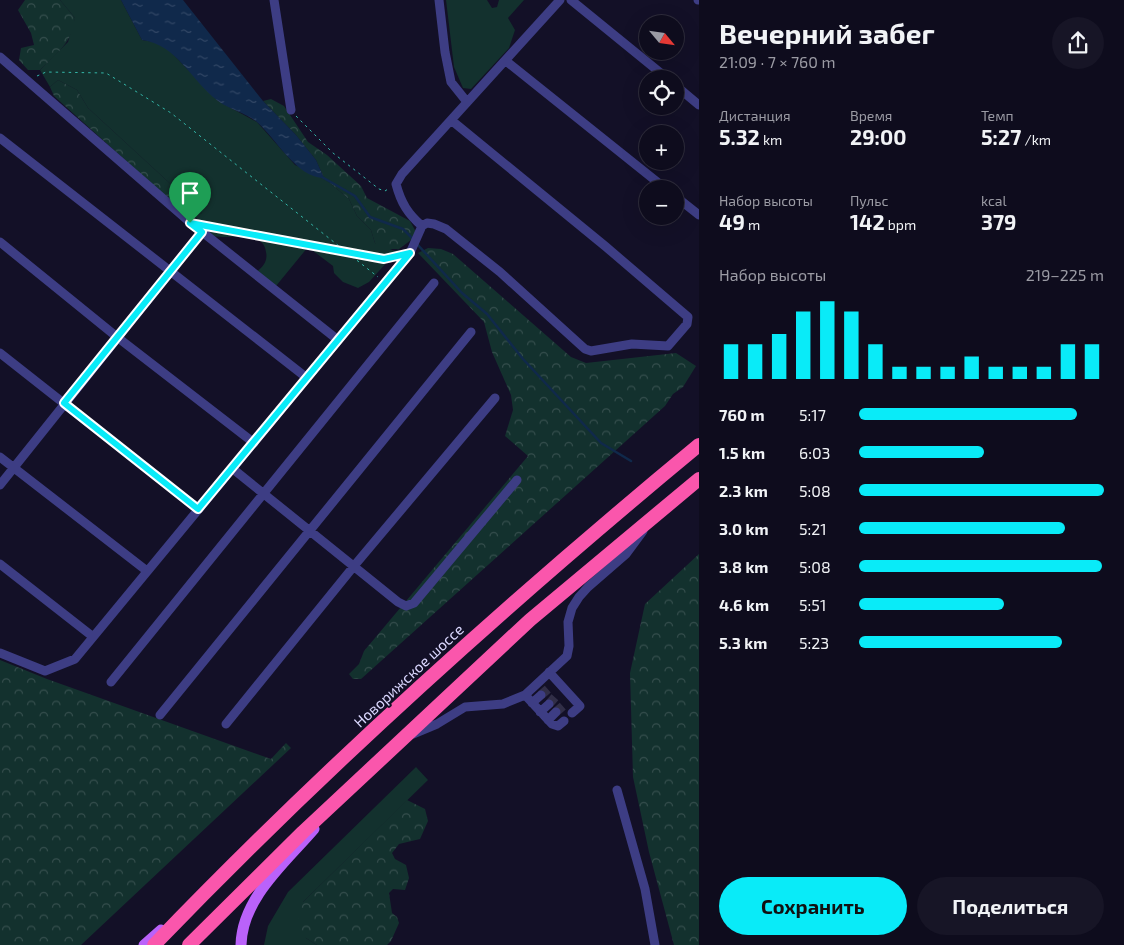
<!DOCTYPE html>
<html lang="ru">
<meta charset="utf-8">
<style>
:root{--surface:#0e0c1d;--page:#171526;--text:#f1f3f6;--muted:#9b9ba4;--line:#2e2c3b;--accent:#09ebf8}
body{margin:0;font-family:"Exo 2",sans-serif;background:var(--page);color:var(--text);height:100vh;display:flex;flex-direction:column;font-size:19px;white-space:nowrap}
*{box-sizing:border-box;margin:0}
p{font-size:16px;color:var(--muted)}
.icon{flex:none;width:28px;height:28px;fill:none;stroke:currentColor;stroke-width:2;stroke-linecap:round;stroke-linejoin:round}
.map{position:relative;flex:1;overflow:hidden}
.details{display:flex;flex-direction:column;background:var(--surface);width:425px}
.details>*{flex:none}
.needle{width:32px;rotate:119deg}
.buttons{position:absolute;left:639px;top:15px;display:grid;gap:10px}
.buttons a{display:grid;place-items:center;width:45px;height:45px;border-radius:50%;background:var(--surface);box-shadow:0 5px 20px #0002,0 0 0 1px var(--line);font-size:25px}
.pin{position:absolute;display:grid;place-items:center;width:42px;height:42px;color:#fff;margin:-51px -21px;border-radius:50% 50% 50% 0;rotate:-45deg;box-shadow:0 0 5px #0007}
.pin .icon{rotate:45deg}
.round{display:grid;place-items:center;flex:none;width:52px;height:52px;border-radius:26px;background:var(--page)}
.head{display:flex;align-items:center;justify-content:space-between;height:85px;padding:0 20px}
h1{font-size:28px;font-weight:700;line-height:38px}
.metrics{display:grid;grid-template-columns:repeat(3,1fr);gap:8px;height:85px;padding:5px 20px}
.metrics div{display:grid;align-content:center}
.metrics b{font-size:21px;font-weight:700}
.metrics small{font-size:14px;font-weight:400}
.metrics p{font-size:14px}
.chart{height:140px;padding:10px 20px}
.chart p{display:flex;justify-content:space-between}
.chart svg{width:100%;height:90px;margin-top:5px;stroke:var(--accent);stroke-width:6}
.action{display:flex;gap:10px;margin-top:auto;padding:10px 20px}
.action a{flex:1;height:58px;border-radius:30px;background:var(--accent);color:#111;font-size:20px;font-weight:700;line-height:58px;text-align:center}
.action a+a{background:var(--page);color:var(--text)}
ul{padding:0 20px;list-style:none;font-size:16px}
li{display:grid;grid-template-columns:80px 60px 1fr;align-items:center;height:38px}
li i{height:12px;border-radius:6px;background:var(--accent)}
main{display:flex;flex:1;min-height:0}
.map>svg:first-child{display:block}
</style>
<main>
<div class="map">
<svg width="699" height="945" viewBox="0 0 699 945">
<defs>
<pattern id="forest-crowns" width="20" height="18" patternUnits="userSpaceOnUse" patternTransform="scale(1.25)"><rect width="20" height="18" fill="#13312e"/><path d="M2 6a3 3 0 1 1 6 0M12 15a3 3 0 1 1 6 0" fill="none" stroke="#354e4d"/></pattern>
<pattern id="water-ripples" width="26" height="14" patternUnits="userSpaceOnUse" patternTransform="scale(1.25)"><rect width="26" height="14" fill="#10294b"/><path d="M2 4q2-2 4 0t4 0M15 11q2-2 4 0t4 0" fill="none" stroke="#324766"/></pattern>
</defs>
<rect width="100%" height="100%" fill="#131027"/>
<path fill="#13312e" d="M60 0H121L142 40 154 42 167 48 218 101 257 122 295 165 324 178 349 199 357 216 371 230 375 243 395 251 399 249 369 282 358 288 343 282 334 273 333 266 308 247 276 286 256 272C263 267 268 261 266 252 263 228 227 240 214 236 207 233 200 222 195 216L202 213 88 108 77 90 58 80 50 87 40 70 68 42 75 18Z
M446 0H487L492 8 497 7 499 0H524L508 18 515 30 509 48 471 89 463 88 454 67Z
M416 767 428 780 303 902 306 938 317 945H264L268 926 288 892Z"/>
<path fill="url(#forest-crowns)" d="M25 0H60L75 18C73 42 56 54 40 70H28L19 60 21 48 34 45 31 33 18 10Z
M58 80 77 90 88 108 202 213 195 216 184 213 54 96 50 87Z
M271 99 284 106 308 142 327 155 361 186 367 198 410 221 416 232 411 240 399 249H382L375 243 371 230 357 216 349 199 324 178 316 160 296 135 263 101Z
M428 248 441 249 453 254 571 357 586 363 676 353 696 366 683 387 673 394 665 406 361 679H353L349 674 359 664 364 651 528 456 505 436 513 410 511 395 492 352 484 322 418 253Z
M699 554V945H674L649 852 633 777 630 673 645 604Z
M0 660 47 679 271 759 286 743 291 748 81 945H0Z
M407 800 425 809 428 821 420 839 399 844 392 853 395 859 406 865 409 878 405 890 393 889 389 893 392 913 397 917 399 923 391 941 387 945H317L306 938 299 928 298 916 303 902Z"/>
<path fill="url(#water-ripples)" d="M121 0H183L263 101 296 135 316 160 324 178C297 178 276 139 258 123 247 113 230 110 218 101 191 81 178 45 142 40Z"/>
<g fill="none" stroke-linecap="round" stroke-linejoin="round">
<path stroke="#10294b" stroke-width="2.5" d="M322 177 355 196 370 217 403 229 414 240
M417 244 462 293 487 314 523 359 601 443 631 461"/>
<path stroke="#312e47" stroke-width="9" stroke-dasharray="9 4.5" stroke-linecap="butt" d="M541 695 549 688
M549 704 556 696
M556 712 564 705"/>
<path stroke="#33b6a8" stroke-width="1" stroke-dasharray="2.5 4" stroke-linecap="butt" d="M37 76 46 72 106 73 171 113 378 277
M296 116 333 153 379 189 385 191 388 189
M207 225 346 252
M350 253 384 259 395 257"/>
<path stroke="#3d3d84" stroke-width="9" d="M274 0 291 110
M439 0 445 52 451 82 467 102
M571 0 668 79
M698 0H699
M0 57 191 223 338 340
M506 61 666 189
M675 85 699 105
M0 138 307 378
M675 196 699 215
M422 226 427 223 434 224 446 229 500 272 585 349 591 351 632 344 668 346 687 324 688 317 605 246 451 120
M0 242 117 337 254 443
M0 353 198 509
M0 457 147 571
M233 469 398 602 406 606 414 603 517 480
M0 485 202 232
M0 564 92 636
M0 653 45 671 75 659 410 253 422 226C408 214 401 203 396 184L402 174 560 0
M549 672 580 706 572 713
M111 682 434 283
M525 695 552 724 558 726 564 721
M532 703 541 695
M540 712 549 704
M160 715 471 332
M548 720 556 712
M226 724 354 566 495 398
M413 734 437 724 465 707 503 704 525 695 567 656 569 646 568 622 572 608 579 597 588 587 626 554 643 531
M617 790 645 889 655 945"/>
<path stroke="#ba62fa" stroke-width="11" d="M144 945 161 930
M241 945C242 898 286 862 314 829"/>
<path stroke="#fa56ac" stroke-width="14" d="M154 945C325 767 509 602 699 445
M189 945 303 832 530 620 699 479"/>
</g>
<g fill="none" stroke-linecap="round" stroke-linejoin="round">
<g stroke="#fff" stroke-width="10">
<path id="route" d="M190 223 384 259 410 253 198 509 64 403 202 232Z"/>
</g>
<use href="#route" stroke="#09ebf8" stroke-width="6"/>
</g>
<g text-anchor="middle" stroke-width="4" stroke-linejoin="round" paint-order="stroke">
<g font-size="15" fill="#dad7fe" stroke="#131027">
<text transform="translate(409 676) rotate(-43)" y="5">Новорижское шоссе</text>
</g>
</g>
</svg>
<div class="buttons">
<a><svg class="needle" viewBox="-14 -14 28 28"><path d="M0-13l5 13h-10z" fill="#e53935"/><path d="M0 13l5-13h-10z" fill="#9b9ba4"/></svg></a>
<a><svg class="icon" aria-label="locate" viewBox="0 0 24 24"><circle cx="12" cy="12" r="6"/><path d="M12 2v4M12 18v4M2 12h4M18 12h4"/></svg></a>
<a>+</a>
<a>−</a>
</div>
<div class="pin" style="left:190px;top:223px;background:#1e9e55"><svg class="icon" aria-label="arrive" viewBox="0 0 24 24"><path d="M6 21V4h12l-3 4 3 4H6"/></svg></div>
</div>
<section class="details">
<div class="head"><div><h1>Вечерний забег</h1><p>21:09 · 7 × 760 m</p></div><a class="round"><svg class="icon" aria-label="share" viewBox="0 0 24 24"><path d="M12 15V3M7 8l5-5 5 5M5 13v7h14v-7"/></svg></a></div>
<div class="metrics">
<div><p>Дистанция</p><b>5.32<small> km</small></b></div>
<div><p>Время</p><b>29:00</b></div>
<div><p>Темп</p><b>5:27<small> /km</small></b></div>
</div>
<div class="metrics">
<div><p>Набор высоты</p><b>49<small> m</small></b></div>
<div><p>Пульс</p><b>142<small> bpm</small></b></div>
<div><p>kcal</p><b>379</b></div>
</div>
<div class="chart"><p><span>Набор высоты</span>219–225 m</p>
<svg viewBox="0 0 160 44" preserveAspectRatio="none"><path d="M5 44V27M15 44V27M25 44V22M35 44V11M45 44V6M55 44V11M65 44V27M75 44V38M85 44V38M95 44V38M105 44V33M115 44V38M125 44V38M135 44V38M145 44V27M155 44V27"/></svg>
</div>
<ul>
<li><b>760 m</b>5:17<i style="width:89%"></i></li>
<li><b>1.5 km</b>6:03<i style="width:51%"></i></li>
<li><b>2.3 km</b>5:08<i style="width:100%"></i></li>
<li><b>3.0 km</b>5:21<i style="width:84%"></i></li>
<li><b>3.8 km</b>5:08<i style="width:99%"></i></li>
<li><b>4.6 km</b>5:51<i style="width:59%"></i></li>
<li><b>5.3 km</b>5:23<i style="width:83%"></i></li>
</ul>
<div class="action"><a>Сохранить</a><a>Поделиться</a></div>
</section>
</main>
